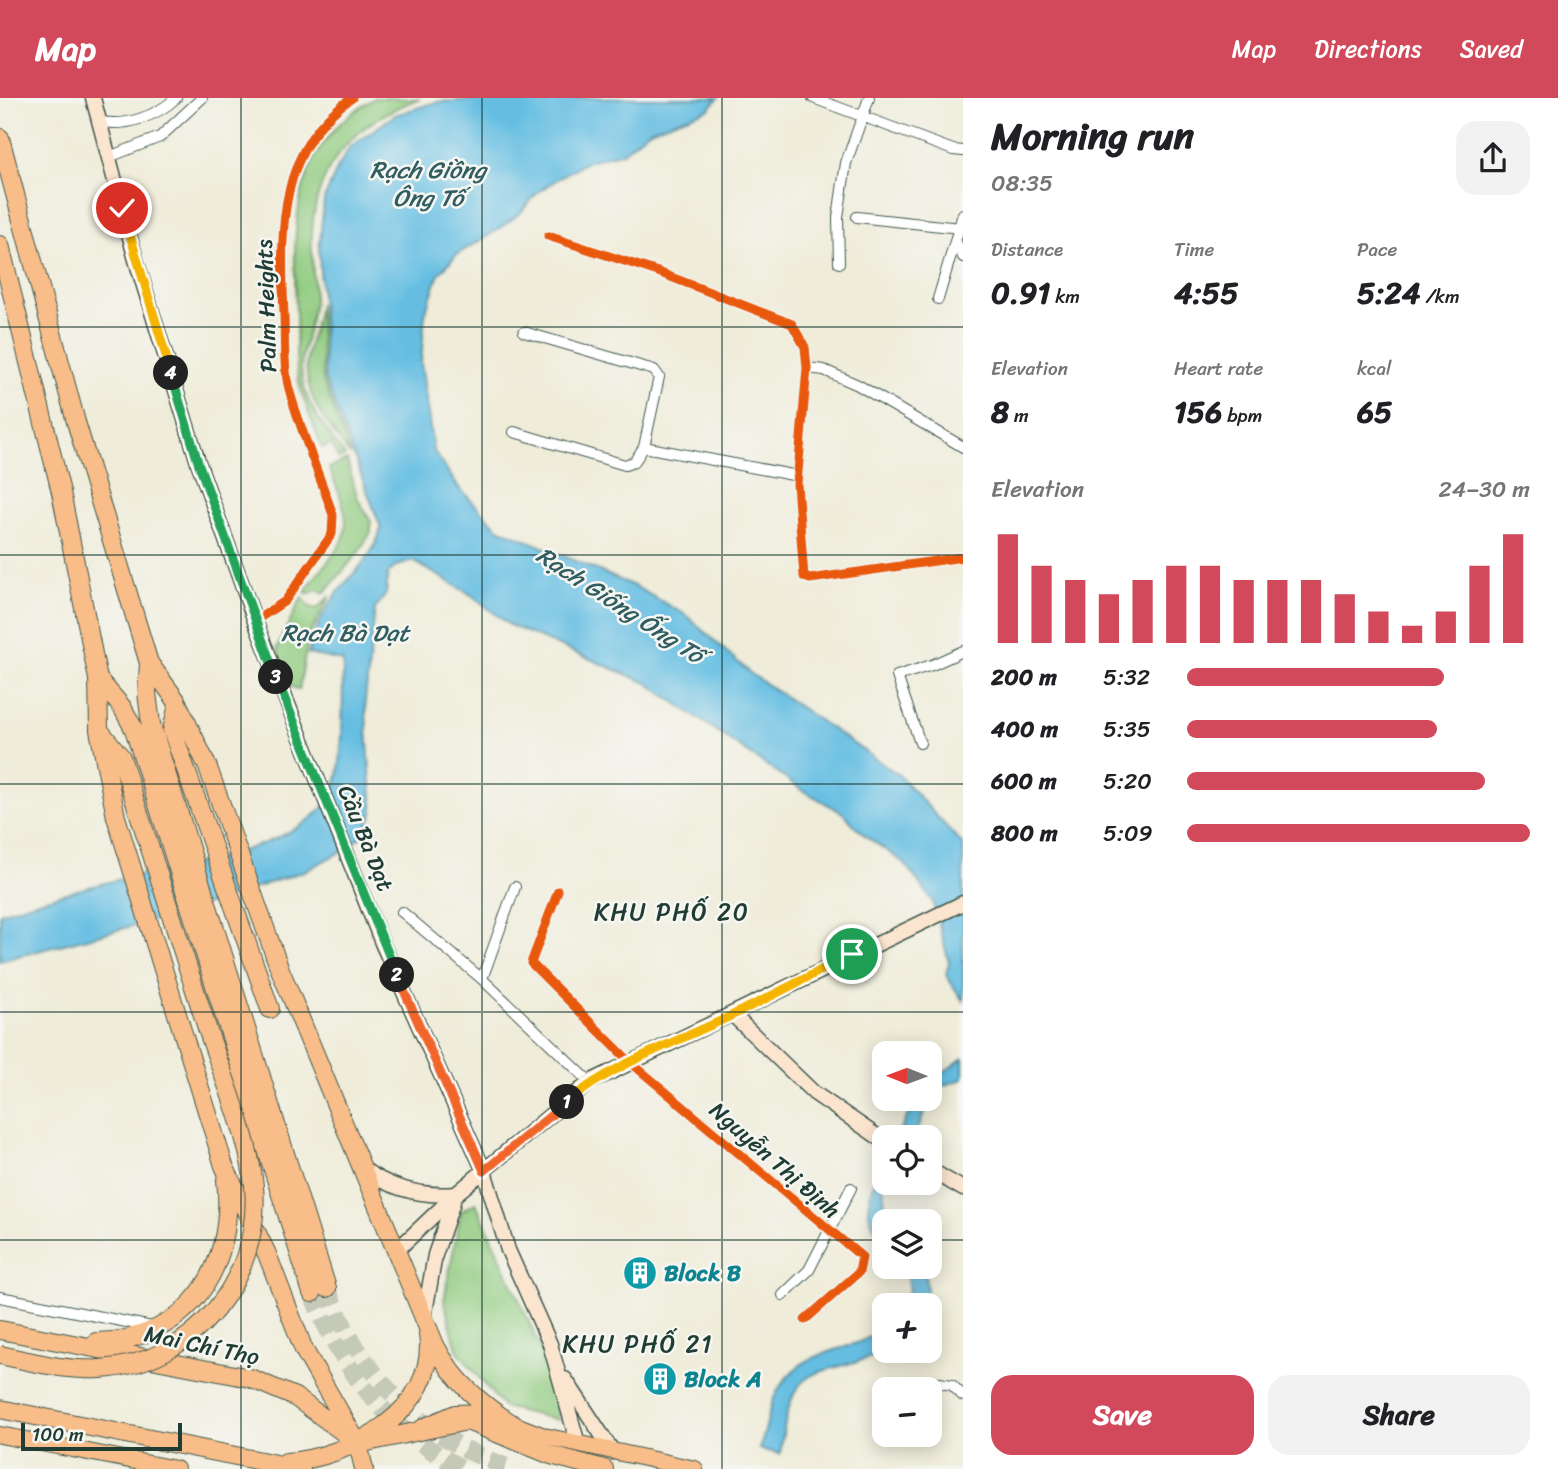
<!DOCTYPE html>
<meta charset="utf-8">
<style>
:root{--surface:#fff;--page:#f2f2f2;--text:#202124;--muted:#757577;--accent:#d1495b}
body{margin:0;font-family:Sriracha,sans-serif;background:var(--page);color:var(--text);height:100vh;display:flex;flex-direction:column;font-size:26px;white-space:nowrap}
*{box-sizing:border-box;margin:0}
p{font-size:23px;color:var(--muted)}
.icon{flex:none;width:38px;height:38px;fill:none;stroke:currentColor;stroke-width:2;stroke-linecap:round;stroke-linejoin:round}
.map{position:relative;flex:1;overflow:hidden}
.drawer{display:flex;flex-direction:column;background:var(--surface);width:595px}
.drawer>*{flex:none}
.needle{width:46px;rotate:271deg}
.buttons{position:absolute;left:872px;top:943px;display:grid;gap:14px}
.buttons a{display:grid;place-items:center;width:70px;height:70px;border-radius:14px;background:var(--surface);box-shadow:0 4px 18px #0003;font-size:35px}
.scale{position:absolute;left:21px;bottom:18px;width:161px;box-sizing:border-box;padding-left:7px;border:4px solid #1f3d34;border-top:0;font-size:19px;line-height:24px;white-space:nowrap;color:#1f3d34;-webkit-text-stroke:5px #f6f6f2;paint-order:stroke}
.pin{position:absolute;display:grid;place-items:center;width:60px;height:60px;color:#fff;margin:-30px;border:4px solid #fff;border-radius:50%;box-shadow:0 2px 7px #0007}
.km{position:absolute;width:35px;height:35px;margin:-18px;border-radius:50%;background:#222;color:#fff;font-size:19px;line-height:35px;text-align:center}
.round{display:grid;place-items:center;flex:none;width:74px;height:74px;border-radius:21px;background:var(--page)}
.head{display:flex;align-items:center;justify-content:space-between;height:119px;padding:0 28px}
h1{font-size:38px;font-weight:800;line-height:52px}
.figures{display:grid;grid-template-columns:repeat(3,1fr);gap:10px;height:119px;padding:7px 28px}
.figures div{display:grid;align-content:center}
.figures b{font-size:30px;font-weight:800}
.figures small{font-size:19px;font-weight:400}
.figures p{font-size:19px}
.chart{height:196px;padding:14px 28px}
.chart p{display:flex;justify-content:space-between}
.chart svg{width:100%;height:126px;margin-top:7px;stroke:var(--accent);stroke-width:6}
.primary-button{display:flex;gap:14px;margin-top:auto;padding:14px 28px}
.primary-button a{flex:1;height:80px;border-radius:21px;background:var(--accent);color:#fff;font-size:28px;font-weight:800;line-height:80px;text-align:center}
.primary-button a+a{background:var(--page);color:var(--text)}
ul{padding:0 28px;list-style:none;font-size:23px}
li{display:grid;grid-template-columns:112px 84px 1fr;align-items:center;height:52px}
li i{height:18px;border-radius:9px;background:var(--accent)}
header{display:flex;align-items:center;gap:42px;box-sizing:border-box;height:98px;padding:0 35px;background:var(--accent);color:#fff}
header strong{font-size:33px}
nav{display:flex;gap:38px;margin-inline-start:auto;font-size:24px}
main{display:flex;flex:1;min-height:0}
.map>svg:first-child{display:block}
</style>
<header>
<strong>Map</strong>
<nav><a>Map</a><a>Directions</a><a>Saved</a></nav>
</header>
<main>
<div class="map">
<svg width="963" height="1371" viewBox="0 0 963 1371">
<rect width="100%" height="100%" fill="#f6f6f2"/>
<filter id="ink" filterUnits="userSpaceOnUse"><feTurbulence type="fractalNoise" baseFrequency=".0143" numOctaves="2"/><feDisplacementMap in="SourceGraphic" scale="14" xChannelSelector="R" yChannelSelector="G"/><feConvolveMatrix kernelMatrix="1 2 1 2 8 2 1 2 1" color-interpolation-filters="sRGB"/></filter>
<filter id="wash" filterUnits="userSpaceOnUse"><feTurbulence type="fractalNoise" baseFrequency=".00686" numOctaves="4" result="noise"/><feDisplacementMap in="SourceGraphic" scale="28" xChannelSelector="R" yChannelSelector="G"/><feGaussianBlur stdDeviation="1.57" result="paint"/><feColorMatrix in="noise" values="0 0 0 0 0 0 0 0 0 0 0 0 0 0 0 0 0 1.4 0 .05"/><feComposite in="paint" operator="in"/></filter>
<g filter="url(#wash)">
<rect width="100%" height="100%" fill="#efecd9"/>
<path fill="#8fca7e" stroke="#578459" stroke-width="2" d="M375 0 420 1C365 19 324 56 314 115 309 144 314 172 314 201 313 219 307 235 303 253 294 295 322 326 345 358L338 361 332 346 322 350C315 330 306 310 300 289 294 267 297 239 296 215 293 130 289 47 375 0Z
M319 206 323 282 351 358C329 328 302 299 307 259 309 241 317 224 319 206Z
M347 362 357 399 371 424V434L361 451 327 492 323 495 317 492 308 496 305 494C314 478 328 465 339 449 356 425 338 394 329 370Z
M330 498 308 540 299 592 286 586 277 549 302 499 310 509 317 511Z
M476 1105 550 1271 558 1322 503 1309 457 1252 444 1202 461 1113Z"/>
<path fill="#65bee2" stroke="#427e8b" stroke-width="2" d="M508 0H718L709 11 650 32 623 54 588 63 562 78 537 95 520 115 499 131 456 157 439 176 425 215 421 265 433 352 459 390 498 430 634 488 686 517 750 575 899 677 963 747V903L946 877 949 864 932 802 904 765 863 736 843 715 802 692 647 585 509 527 473 498 413 463 397 468 388 475 386 496 375 511 365 602 373 714 364 736 343 753 304 773 185 814 0 863V815C37 803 75 792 113 783 171 770 295 753 330 701 346 676 342 595 343 563L308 556C313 536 323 514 336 497 352 474 375 459 381 430L325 281 319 153 324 101 338 69 350 49 395 17 436 4Z
M963 960V981L938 989 929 1001V985Z
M916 1001H929L915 1039H897Z
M884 1066C884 1084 881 1108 892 1123L884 1124V1140C859 1119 868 1090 884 1066Z
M905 1169H924L927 1193 924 1207H905L909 1192Z
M884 1230V1253H888C811 1284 793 1255 780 1356L759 1351C767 1334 767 1315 775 1298 799 1246 847 1259 884 1230Z"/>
</g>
<g filter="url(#ink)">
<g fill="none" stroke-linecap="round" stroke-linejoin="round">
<path stroke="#c5c9b8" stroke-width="18" stroke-dasharray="18 9" stroke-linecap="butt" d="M327 1190C360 1278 424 1342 513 1371
M312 1195C340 1271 390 1333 463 1371"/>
<g stroke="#3e574d" stroke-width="12">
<path id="street" d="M813 0 953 52 963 53
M99 23C124 30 157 18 176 0
M109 59 160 39 202 0
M857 119 960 130
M548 138 658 174 792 226 805 249 807 270 797 386 804 479 810 481 963 459
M956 144 963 159
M839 165 838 119 846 65 869 0
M938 201 963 116
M524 234 654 272 659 279 644 349 798 378
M807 270 824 272 858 287 963 349
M514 334 625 367 634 364 644 349
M255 523 285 503 332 436 333 417C319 376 301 334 289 291 283 268 285 241 284 217 281 137 275 51 352 0
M920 645 897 578 932 567 963 553
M558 793 531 865 629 963 862 1159 859 1174 805 1222
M402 814 482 881 590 984
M482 881 515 789
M783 1197 809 1172 851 1090
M0 1199 152 1229
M933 1284 952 1287 963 1298"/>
</g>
<g stroke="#3e574d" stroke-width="17">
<path id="secondary" d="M93 0 136 162 198 364 255 523 382 845 484 1073 508 1152 550 1246 578 1346
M733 917 814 995 884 1043
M363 1071C391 1091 421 1099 456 1096
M929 1071 963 1091
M396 1153 456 1096 590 984 963 805
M424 1220 435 1157 453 1104
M565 1281 613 1354"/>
</g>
<g stroke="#3e574d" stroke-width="18">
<path id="primary" d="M423 1329 455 1315 482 1314 544 1338 695 1371
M0 1337 176 1371"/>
</g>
<g stroke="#3e574d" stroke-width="20">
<path id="highway" d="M0 40 76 324 149 565 176 602 207 667 279 869 435 1247C453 1282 480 1306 514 1327
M0 147 61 394 98 581 99 632 116 719 224 1068 267 1156 304 1252 358 1346 364 1371
M149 565 147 595 151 626 327 1190
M98 581 122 609 134 631 312 1195
M178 607 172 632 270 911
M99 632 121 659 207 930
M0 1232 250 1280 295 1299 347 1337
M96 1244C189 1243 236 1168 226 1082
M0 1311 301 1371
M358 1346 467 1323 551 1357 604 1371
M286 1364C350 1360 439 1312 428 1236"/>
</g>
<use href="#street" stroke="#fff" stroke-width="10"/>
<use href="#secondary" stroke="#fce5cf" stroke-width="14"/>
<use href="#primary" stroke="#f8bd88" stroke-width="16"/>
<use href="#highway" stroke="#f8bd88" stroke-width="18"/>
<g stroke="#3e574d" stroke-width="20" stroke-linecap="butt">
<path id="highway-bridge" d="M0 1257C33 1264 66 1273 100 1271 194 1266 262 1180 254 1088 249 1038 223 979 207 930"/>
</g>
<use href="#highway-bridge" stroke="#f8bd88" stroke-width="18"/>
<g stroke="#f6f6f2" stroke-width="13">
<path id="cycleway" d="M548 138 658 174 792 226 805 249 807 270 797 386 804 479 810 481 963 459
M255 523 285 503 332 436 333 417C319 376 301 334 289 291 283 268 285 241 284 217 281 137 275 51 352 0
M558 793 531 865 629 963 862 1159 859 1174 805 1222"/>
</g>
<use href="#cycleway" stroke="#e8590c" stroke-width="9"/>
</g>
</g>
<g fill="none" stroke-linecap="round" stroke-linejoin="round" filter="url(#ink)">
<g stroke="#fff" stroke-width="14">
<path id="split-1" d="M567 1004C612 967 666 948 718 924 763 903 808 879 852 856"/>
</g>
<g stroke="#fff" stroke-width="14">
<path id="split-2" d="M397 877 484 1073 567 1004"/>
</g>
<g stroke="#fff" stroke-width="14">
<path id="split-3" d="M276 579 397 877"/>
</g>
<g stroke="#fff" stroke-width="14">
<path id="split-4" d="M171 275 198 364 276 579"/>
</g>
<g stroke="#fff" stroke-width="14">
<path id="split-5" d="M122 110 171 275"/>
</g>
<use href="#split-1" stroke="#f5b400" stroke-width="9"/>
<use href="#split-2" stroke="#f0652b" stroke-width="9"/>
<use href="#split-3" stroke="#22a559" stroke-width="9"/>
<use href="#split-4" stroke="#22a559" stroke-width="9"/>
<use href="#split-5" stroke="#f5b400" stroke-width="9"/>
</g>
<path fill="none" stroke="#1f3d34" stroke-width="2" stroke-opacity="0.55" d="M241 0V1371M482 0V1371M722 0V1371M0 229H963M0 457H963M0 686H963M0 914H963M0 1142H884M929 1142H963"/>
<defs>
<g id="building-disc" transform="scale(1.75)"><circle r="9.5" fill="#0f9aa8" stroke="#f6f6f2"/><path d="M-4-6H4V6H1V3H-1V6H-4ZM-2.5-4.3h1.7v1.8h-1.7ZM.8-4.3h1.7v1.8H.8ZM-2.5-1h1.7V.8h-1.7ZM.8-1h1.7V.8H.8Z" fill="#fff"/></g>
</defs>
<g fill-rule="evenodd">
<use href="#building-disc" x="640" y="1175"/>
<use href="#building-disc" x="660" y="1281"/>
</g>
<g text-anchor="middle" stroke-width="5" stroke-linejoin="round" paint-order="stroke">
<g font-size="23" fill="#1f3d34" stroke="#f6f6f2">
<text transform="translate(266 208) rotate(-92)" y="8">Palm Heights</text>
<text transform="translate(366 740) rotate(68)" y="8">Cầu Bà Dạt</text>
<text transform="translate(775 1062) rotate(41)" y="8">Nguyễn Thị Định</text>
<text transform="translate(202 1247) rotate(12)" y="8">Mai Chí Thọ</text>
</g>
<g font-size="23" font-weight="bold" fill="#0d838f" stroke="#f6f6f2" text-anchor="start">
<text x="664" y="1183">Block B</text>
<text x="684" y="1289">Block A</text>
</g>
<g font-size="24" font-style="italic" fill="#305d60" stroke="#f6f6f2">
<text x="428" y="80">Rạch Giồng<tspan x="428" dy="28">Ông Tố</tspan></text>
<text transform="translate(620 507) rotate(33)" y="8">Rạch Giống Ống Tố</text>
<text x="345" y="543">Rạch Bà Dạt</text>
</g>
<g font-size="24" letter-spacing="2" fill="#1f3d34" stroke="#f6f6f2">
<text x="672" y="822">KHU PHỐ 20</text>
<text x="638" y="1254">KHU PHỐ 21</text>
</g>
</g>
</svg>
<div class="buttons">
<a><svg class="needle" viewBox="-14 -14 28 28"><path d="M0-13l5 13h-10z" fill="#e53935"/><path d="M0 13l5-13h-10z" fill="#757577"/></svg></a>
<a><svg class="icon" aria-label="locate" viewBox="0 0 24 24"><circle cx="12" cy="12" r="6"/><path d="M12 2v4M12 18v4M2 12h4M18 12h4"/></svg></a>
<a><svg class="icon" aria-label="layers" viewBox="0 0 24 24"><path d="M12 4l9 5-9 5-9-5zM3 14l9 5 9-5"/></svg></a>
<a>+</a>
<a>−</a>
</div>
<div class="scale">100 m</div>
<div class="pin" style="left:852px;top:856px;background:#1e9e55"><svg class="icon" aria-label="arrive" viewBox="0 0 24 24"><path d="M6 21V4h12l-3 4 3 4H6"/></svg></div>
<div class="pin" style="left:122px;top:110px;background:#d93025"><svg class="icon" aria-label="check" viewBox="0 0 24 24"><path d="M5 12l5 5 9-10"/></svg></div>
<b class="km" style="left:567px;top:1004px">1</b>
<b class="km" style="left:397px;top:877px">2</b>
<b class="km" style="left:276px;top:579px">3</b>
<b class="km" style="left:171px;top:275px">4</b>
</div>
<section class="drawer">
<div class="head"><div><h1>Morning run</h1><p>08:35</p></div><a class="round"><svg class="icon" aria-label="share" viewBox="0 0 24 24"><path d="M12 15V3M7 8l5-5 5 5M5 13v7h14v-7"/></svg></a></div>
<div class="figures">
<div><p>Distance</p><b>0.91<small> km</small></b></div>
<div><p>Time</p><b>4:55</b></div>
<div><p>Pace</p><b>5:24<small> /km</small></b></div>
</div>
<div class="figures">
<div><p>Elevation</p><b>8<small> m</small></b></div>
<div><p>Heart rate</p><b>156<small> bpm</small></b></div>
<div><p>kcal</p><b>65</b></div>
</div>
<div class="chart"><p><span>Elevation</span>24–30 m</p>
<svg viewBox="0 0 160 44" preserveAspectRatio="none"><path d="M5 44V6M15 44V17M25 44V22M35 44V27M45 44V22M55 44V17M65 44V17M75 44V22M85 44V22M95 44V22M105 44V27M115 44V33M125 44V38M135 44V33M145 44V17M155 44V6"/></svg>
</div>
<ul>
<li><b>200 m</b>5:32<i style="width:75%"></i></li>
<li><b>400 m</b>5:35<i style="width:73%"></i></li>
<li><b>600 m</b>5:20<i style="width:87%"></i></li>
<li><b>800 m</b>5:09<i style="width:100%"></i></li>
</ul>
<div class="primary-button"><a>Save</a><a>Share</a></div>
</section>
</main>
